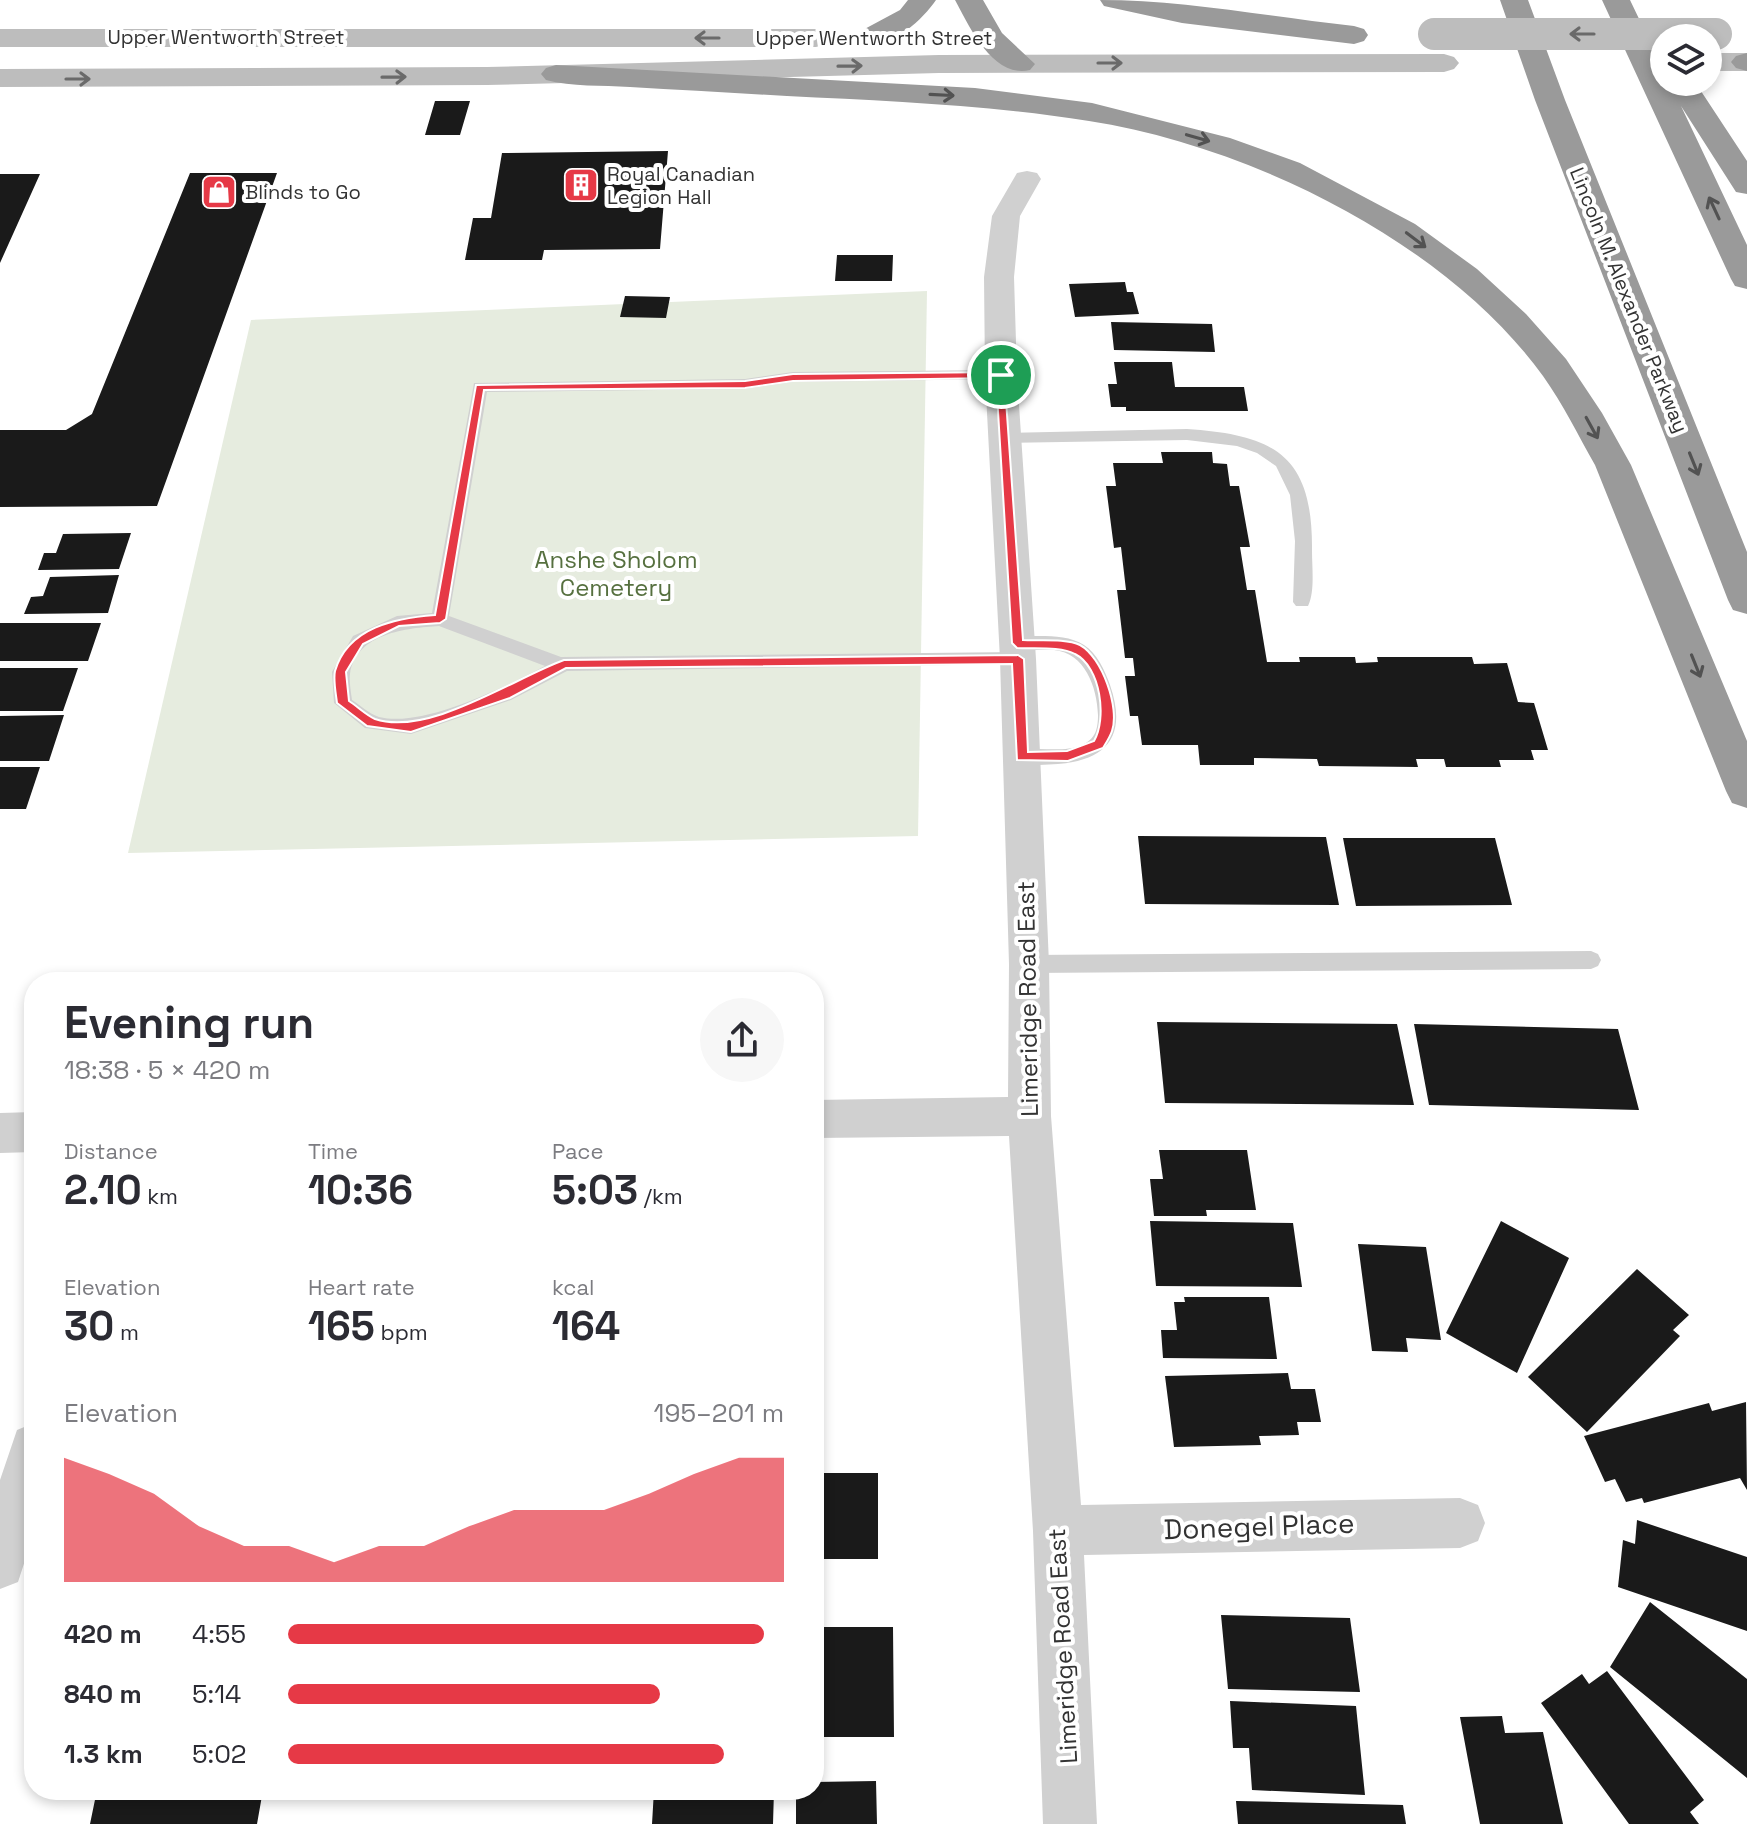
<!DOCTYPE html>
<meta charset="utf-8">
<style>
:root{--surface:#fff;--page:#f7f7f7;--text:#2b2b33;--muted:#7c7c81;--accent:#e63946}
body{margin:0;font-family:"Space Grotesk",sans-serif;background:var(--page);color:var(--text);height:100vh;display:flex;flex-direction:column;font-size:30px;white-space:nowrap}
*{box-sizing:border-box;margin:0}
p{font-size:26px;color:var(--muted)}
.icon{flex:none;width:44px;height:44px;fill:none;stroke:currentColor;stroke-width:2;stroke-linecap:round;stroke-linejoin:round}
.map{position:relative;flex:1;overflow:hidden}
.panel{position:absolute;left:24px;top:972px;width:800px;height:828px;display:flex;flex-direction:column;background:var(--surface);border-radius:32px;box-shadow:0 4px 12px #0003}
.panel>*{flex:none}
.tools{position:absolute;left:1650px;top:24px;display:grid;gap:16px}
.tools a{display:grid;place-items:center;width:72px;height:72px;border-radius:50%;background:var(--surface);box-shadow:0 4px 12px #0003;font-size:40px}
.pin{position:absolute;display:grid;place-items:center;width:68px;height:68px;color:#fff;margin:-34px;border:4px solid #fff;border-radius:50%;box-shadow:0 2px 8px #0007}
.round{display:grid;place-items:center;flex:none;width:84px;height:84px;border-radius:42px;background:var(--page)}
.head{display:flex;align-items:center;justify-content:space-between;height:136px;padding:0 40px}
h1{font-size:44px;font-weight:800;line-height:60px}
.metrics{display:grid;grid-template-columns:repeat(3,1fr);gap:12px;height:136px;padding:8px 40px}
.metrics div{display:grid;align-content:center}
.metrics b{font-size:40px;font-weight:800}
.metrics small{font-size:22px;font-weight:400}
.metrics p{font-size:22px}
.chart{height:224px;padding:16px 40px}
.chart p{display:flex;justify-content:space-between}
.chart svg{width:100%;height:144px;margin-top:8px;fill:var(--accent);opacity:.7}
ul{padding:0 40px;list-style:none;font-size:26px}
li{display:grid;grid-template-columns:128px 96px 1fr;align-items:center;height:60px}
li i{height:20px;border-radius:10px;background:var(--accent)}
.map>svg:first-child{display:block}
</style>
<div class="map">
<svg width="1747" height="1824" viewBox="0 0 1747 1824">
<rect width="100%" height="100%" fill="#fff"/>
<path fill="#e6ecdf" d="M927 291 918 836 128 853 251 320Z"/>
<path fill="#1a1a1a" d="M435 101H470L460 135H425Z
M668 151 660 249 544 250 542 260H465L473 218H491L502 153Z
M190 173H277L157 506 0 507V430H66L92 414Z
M0 174H40L0 263Z
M837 255H893L892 281H835Z
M1125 282 1127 292H1133L1139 314 1075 317 1069 284Z
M625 296 670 297 666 318 620 317Z
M1111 322 1212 324 1215 352 1114 350Z
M1114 362H1172L1175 387H1244L1248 411H1126V407H1111L1108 384H1117Z
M1161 452H1212L1213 463 1227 464 1230 486H1239L1250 547H1240L1247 590H1255L1267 662H1300L1299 657H1355L1356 663 1378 662 1377 657H1472L1474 664 1507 663 1518 702 1534 703 1548 750H1531L1534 760H1499L1501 767H1446L1444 759H1416L1418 767 1319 766 1317 759 1254 758V765H1200L1198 745H1142L1138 716H1130L1125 676H1135L1133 658H1125L1117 590H1126L1121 547 1114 548 1106 486H1116L1113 463H1163Z
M131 533 119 569 38 570 44 553H56L63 534Z
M119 575 108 613 24 614 31 597 43 596 50 577Z
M0 623H101L88 661H0Z
M0 668H78L63 711H0Z
M64 715 49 761H0V716Z
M0 767H40L26 809H0Z
M1138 836 1326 837 1339 905 1145 904Z
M1343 838H1495L1512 905 1356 906Z
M1157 1022 1397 1024 1414 1105 1165 1103Z
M1414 1024 1618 1029 1639 1110 1429 1105Z
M1159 1150H1247L1256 1210H1206L1207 1216H1154L1150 1179H1163Z
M1150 1221 1293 1223 1302 1287 1156 1286Z
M1501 1221 1569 1258 1517 1373 1446 1333Z
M1358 1244 1426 1247 1441 1340 1406 1338 1408 1352 1372 1351Z
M1637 1269 1689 1315 1673 1330 1680 1336 1587 1432 1528 1377Z
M1184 1297H1269L1277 1359 1163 1358 1161 1330H1177L1174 1302H1185Z
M1288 1373 1291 1389H1315L1321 1422H1297L1299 1435 1259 1436 1261 1445 1174 1447 1165 1376Z
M1746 1402 1747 1490 1740 1478 1644 1503 1642 1498 1626 1502 1615 1479 1605 1482 1584 1436 1709 1403 1712 1411Z
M814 1473H878V1559H814Z
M1637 1520 1747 1557V1631L1618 1587 1623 1540 1635 1544Z
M1650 1602 1747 1679V1778L1610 1667Z
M1221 1615 1350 1618 1360 1692 1228 1689Z
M814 1627H893L894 1737H814Z
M1607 1671 1704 1800 1690 1812 1699 1824H1629L1541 1703 1582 1674 1589 1684Z
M1230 1701 1356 1706 1365 1795 1252 1790 1249 1748H1233Z
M1502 1716 1505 1733 1543 1732 1563 1824H1480L1460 1717Z
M876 1781 877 1824H796V1790H814V1782Z
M97 1790H263L257 1824H90Z
M654 1790H774L773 1824H652Z
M1236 1801 1403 1805 1406 1824H1238Z"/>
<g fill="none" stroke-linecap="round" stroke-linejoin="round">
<path fill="#d0d0d0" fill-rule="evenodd" d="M1001 370 1009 375 1007 379 793 382 745 389 487 392 449 616 561 657 1018 652 1027 659 1024 664 567 671 511 700 411 734 365 728 334 703 332 672 353 636 397 616 432 613 474 383 745 379 793 372ZM439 626 545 666C504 687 424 728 379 717 369 714 360 705 352 700 351 692 349 682 350 674 356 633 407 628 439 626Z
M1187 429C1276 435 1313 456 1312 551 1312 568 1315 592 1308 606H1296L1293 602 1295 541 1290 495 1276 466 1257 453 1237 446 1187 440 1005 443 997 438 1005 433Z
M1017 636C1038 637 1065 633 1084 645 1097 653 1105 671 1110 685 1127 734 1109 760 1058 764 1045 765 1028 766 1015 762L1013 757 1015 752C1037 745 1061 754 1082 745 1096 739 1098 728 1098 715 1097 687 1085 653 1054 650 1039 649 1024 652 1011 648L1008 643 1011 638Z
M1591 951 1598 954 1601 960 1598 966 1591 969 1029 973 1022 970 1019 964 1022 958 1029 955Z"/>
<path fill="#d0d0d0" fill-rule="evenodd" d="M1027 171 1037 173 1041 179 1020 216 1014 277 1017 375 1036 659 1049 964 1051 1116 1081 1505 1460 1498 1478 1505 1485 1523 1478 1541 1460 1548 1084 1555 1097 1824H1043L1033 1531 1009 1136 814 1138V1100L1008 1097 1009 964 1000 659 985 375 984 277 992 216 1017 173Z
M34 1112V1152L0 1153V1113Z
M34 1423V1533L18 1582 0 1589V1480L17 1430Z"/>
<path fill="#bdbdbd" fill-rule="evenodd" d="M0 29H816L826 32 830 38 826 44 816 47H0Z
M1708 53H1747V71H1708Z
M1444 54 1454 57 1459 63 1454 69 1444 72 939 73 487 85 0 87V69L487 67 939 55Z"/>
<path fill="#9a9a9a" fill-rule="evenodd" d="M908 0H936C921 22 888 51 859 44L855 38 859 32 900 10Z
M955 0H983L1002 33 1035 64 1030 70C993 79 969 26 955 0Z
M1100 0C1184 0 1270 17 1354 26L1364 29 1368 35 1364 41 1354 44 1182 23 1104 6Z
M1500 0H1528L1565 100 1747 552V614L1733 610 1728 600 1535 100Z
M1602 0H1630L1664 71V82H1695L1747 161V194L1736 192 1681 106 1747 245V289L1735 286 1731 279Z
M1747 53V71L1736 68 1731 62 1736 56Z
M556 65 975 88 1092 103 1230 138 1300 163 1415 224 1477 269 1526 314 1566 359 1602 413 1631 465 1747 741V808L1732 803 1726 791 1595 465C1578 435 1563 404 1543 376 1446 242 1250 146 1089 121 989 105 888 101 787 96 735 93 682 90 630 87 602 85 572 87 546 80L541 74 546 68Z"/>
<path stroke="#bdbdbd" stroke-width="32" d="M1434 34H1716"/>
</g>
<defs><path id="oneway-shaft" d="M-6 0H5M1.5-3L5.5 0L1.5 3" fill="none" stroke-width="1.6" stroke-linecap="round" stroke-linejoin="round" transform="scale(2)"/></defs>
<g stroke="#6a6a6a">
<use href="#oneway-shaft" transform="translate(1582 34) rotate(-180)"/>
<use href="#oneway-shaft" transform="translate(707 38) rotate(-180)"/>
<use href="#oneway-shaft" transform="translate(1110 63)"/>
<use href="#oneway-shaft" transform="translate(850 66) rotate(-1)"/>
<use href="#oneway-shaft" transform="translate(394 77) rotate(-1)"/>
<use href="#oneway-shaft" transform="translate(78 79)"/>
</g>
<g stroke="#525252">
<use href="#oneway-shaft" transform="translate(942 95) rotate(3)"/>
<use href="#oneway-shaft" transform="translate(1198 138) rotate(16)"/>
<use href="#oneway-shaft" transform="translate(1714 208) rotate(-115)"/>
<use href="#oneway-shaft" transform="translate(1416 240) rotate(37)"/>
<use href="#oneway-shaft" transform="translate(1592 428) rotate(61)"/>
<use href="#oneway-shaft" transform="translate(1694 464) rotate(68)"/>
<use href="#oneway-shaft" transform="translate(1696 666) rotate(68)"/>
</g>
<path fill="#e63946" stroke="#fff" stroke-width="2" fill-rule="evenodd" d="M1004 372 1023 640C1039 641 1066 638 1080 645 1102 657 1120 708 1112 731 1110 737 1106 743 1103 748L1068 761 1017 760 1012 664 566 668 510 698 411 732 367 726 337 703C336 694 333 680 335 671 348 627 396 618 435 615L476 385 745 381 793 374ZM996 378 1012 643 1017 648C1034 649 1061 646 1075 654 1101 667 1107 719 1094 741L1067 751 1028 752 1024 659 1018 655 564 660C514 678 429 737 375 719 366 715 357 706 349 701L346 672 363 644 399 626 440 623 446 619 484 390 745 388 793 381Z"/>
<defs>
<g id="building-square" transform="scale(1.8)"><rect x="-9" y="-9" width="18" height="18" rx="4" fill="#e63946" stroke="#fff"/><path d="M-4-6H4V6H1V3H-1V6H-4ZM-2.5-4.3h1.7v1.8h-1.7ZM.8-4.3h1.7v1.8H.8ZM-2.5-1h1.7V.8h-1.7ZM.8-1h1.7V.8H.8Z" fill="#fff"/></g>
<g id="shop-square" transform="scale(1.8)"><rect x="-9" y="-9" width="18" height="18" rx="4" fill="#e63946" stroke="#fff"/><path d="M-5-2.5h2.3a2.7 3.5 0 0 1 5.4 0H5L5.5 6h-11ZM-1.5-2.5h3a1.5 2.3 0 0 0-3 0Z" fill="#fff"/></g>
</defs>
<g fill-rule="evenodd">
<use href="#building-square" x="581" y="185"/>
<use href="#shop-square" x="219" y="192"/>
</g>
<g text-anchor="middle" stroke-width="8" stroke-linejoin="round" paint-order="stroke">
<g font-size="20" fill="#333" stroke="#fff">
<text x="226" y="44">Upper Wentworth Street</text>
<text x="874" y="45">Upper Wentworth Street</text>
<text transform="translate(1629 300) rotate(68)" y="7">Lincoln M. Alexander Parkway</text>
</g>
<g font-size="20" fill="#333" stroke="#fff" text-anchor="start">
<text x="607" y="181">Royal Canadian<tspan x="607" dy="23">Legion Hall</tspan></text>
<text x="245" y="199">Blinds to Go</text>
</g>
<g font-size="24" fill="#56703f" stroke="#fff">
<text x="616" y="568">Anshe Sholom<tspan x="616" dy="28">Cemetery</tspan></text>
</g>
<g font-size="24" fill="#333" stroke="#fff">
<text transform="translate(1028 999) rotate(-91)" y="8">Limeridge Road East</text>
<text transform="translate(1063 1646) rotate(-93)" y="8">Limeridge Road East</text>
</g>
<g font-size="28" fill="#333" stroke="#fff">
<text transform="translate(1259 1526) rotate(-2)" y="10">Donegel Place</text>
</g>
</g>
</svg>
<div class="tools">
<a><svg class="icon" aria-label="layers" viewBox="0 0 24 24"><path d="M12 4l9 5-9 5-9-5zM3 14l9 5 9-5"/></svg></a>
</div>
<div class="pin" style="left:1001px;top:375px;background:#1e9e55"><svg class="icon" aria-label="arrive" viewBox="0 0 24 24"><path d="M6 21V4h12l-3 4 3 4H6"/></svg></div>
<section class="panel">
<div class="head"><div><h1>Evening run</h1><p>18:38 · 5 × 420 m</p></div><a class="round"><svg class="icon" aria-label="share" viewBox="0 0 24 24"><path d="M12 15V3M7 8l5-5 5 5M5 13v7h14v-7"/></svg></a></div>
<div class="metrics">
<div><p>Distance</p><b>2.10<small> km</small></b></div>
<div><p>Time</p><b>10:36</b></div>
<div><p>Pace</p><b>5:03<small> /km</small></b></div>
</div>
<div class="metrics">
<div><p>Elevation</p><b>30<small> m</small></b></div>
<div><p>Heart rate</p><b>165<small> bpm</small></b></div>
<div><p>kcal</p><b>164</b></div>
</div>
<div class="chart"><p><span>Elevation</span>195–201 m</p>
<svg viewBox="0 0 160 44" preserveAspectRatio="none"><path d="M0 44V6L10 11L20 17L30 27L40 33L50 33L60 38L70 33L80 33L90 27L100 22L110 22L120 22L130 17L140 11L150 6L160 6V44z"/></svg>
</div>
<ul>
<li><b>420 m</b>4:55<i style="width:96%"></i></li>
<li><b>840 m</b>5:14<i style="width:75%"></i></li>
<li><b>1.3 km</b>5:02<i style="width:88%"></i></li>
</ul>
</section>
</div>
